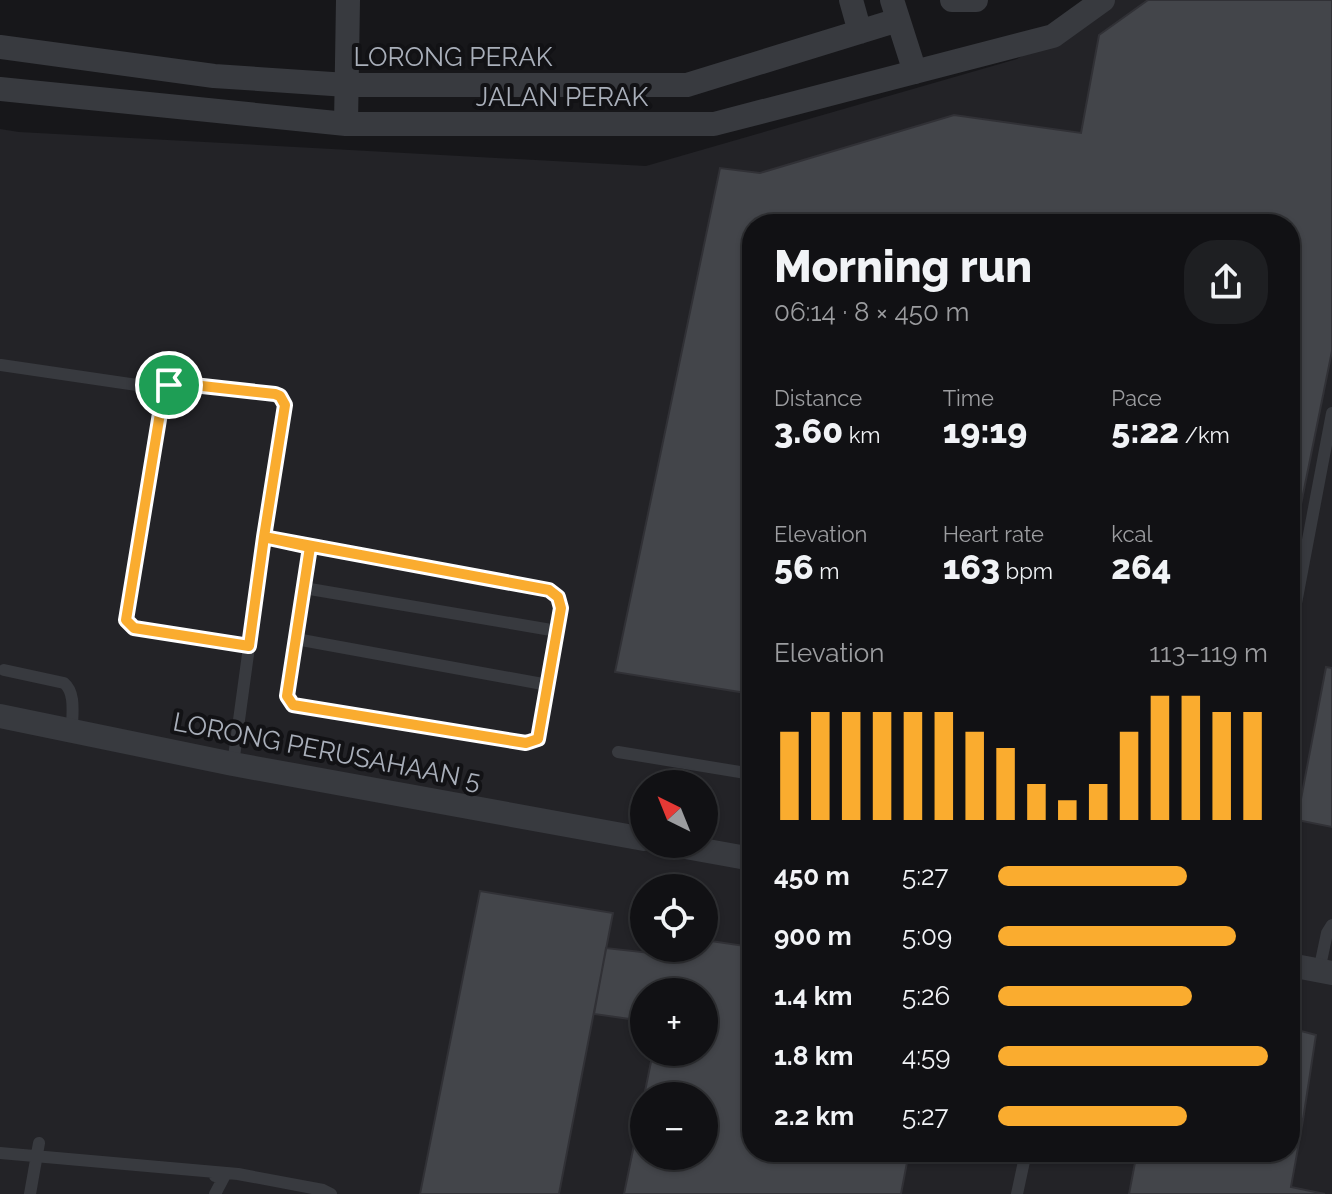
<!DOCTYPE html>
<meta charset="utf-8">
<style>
:root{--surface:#111114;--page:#1e1f22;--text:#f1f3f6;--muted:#9c9da0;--line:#303134;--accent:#faac2f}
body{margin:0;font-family:Raleway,sans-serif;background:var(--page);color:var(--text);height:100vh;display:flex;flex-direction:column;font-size:30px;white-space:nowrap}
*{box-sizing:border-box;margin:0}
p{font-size:26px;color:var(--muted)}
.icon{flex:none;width:44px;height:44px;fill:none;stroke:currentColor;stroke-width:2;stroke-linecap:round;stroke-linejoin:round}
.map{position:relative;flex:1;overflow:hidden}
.panel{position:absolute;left:742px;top:214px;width:558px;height:948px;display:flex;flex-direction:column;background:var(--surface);border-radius:32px;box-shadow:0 2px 6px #0004,0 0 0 2px var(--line)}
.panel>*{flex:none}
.needle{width:52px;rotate:317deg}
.tools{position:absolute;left:630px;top:770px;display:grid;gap:16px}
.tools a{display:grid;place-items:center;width:88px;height:88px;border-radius:50%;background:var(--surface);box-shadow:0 2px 6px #0004,0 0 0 2px var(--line);font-size:40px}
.pin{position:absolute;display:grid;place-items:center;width:68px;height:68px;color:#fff;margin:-34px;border:4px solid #fff;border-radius:50%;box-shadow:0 2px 8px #0007}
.round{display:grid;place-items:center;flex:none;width:84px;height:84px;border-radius:32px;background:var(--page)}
.overview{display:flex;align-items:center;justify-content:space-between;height:136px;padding:0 32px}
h1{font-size:44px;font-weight:800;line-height:60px}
.figures{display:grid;grid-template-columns:repeat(3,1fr);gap:12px;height:136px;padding:8px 32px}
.figures div{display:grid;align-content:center}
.figures b{font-size:34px;font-weight:800}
.figures small{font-size:22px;font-weight:400}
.figures p{font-size:22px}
.chart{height:224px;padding:16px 32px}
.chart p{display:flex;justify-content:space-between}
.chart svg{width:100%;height:144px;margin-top:8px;stroke:var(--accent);stroke-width:6}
ul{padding:0 32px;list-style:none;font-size:26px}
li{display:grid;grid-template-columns:128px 96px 1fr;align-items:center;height:60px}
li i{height:20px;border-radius:10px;background:var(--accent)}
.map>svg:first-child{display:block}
</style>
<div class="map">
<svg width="1332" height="1194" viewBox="0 0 1332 1194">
<rect width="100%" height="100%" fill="#17171a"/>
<path fill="#232327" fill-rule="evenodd" d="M1114 0H1332V1194H0V129L19 132 646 166 1017 59ZM752 224H1290V1152H752ZM644 784H704V844H644ZM644 888H704V948H644ZM644 992H704V1052H644ZM644 1096H704V1156H644Z"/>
<path fill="#43454a" stroke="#313136" stroke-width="2" fill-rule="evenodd" d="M1148 0H1332V351L1290 559V224H752V694L615 672 720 168 760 173 954 115 1081 133 1099 35Z
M1326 667 1332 668V827L1297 820Z
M480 891 613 913 559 1194H420Z
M704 940 752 947V1152H909L901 1194H624L653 1052H704V992H644V1021L594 1014 606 948 668 955 670 948H704ZM644 1096H704V1156H644Z
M1290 1028 1316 1035 1303 1120 1290 1117Z
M1290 1117 1303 1120 1291 1187 1325 1194H1129L1137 1152H1290Z"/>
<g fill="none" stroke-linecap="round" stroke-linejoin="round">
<path stroke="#383a3f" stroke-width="12" d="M1 365 164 389
M264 537 549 590 558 597 561 608 538 739 526 743 293 705 287 696 310 547
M304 588 557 631
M1290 635 1332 413
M296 639 548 685
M4 670 64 683C76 693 72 714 72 729
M618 752 752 774
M233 764 264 537 285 405 280 396 275 394 175 383 164 389 126 620 134 628 249 646
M1319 971 1327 933 1332 925
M0 1153 238 1174 323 1190 331 1194
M215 1176 224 1177 215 1194
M30 1194 39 1143
M1017 1194 1026 1152"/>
<path stroke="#383a3f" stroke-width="24" d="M851 0 860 32
M892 0 915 72
M952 0H976
M0 47 214 76 347 85H687L898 20
M0 89 346 124H714L1053 36 1103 0
M346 124 348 0
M0 716 233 764 644 839
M669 844 752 859
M1290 965 1332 973"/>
</g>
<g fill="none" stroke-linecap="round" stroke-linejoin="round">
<g stroke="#fff" stroke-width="16">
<path id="route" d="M169 385 164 389 126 620 134 628 249 646 264 537 549 590 558 597 561 608 538 739 526 743 293 705 287 696 310 547 264 537 285 405 280 396 275 394 175 383 169 385"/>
</g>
<use href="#route" stroke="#faac2f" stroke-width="10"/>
</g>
<g text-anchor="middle" stroke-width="8" stroke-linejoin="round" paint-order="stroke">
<g font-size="26" fill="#a9afba" stroke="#121215">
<text x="453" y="66">LORONG PERAK</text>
<text x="562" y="106">JALAN PERAK</text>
<text transform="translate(327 751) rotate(11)" y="9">LORONG PERUSAHAAN 5</text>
</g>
</g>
</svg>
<div class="tools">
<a><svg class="needle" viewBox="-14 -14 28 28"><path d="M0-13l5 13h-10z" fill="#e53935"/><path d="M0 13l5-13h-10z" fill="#9c9da0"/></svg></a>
<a><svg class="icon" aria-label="locate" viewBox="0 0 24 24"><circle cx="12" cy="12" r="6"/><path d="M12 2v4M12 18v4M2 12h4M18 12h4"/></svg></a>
<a>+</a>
<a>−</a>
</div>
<div class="pin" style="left:169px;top:385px;background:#1e9e55"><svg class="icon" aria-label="arrive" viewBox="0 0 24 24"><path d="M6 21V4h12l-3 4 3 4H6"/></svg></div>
<section class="panel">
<div class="overview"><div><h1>Morning run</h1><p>06:14 · 8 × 450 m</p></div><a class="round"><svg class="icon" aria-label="share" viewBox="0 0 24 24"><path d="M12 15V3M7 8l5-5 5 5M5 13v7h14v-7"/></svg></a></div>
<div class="figures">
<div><p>Distance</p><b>3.60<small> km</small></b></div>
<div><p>Time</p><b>19:19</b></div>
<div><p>Pace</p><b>5:22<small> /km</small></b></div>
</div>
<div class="figures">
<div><p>Elevation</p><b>56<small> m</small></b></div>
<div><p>Heart rate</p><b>163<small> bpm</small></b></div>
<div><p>kcal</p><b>264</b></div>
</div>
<div class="chart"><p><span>Elevation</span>113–119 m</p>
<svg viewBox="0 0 160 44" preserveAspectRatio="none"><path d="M5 44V17M15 44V11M25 44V11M35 44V11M45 44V11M55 44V11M65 44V17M75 44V22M85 44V33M95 44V38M105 44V33M115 44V17M125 44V6M135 44V6M145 44V11M155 44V11"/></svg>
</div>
<ul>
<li><b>450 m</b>5:27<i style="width:70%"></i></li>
<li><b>900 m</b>5:09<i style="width:88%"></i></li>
<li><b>1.4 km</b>5:26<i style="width:72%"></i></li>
<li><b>1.8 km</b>4:59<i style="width:100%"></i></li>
<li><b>2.2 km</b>5:27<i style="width:70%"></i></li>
</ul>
</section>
</div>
